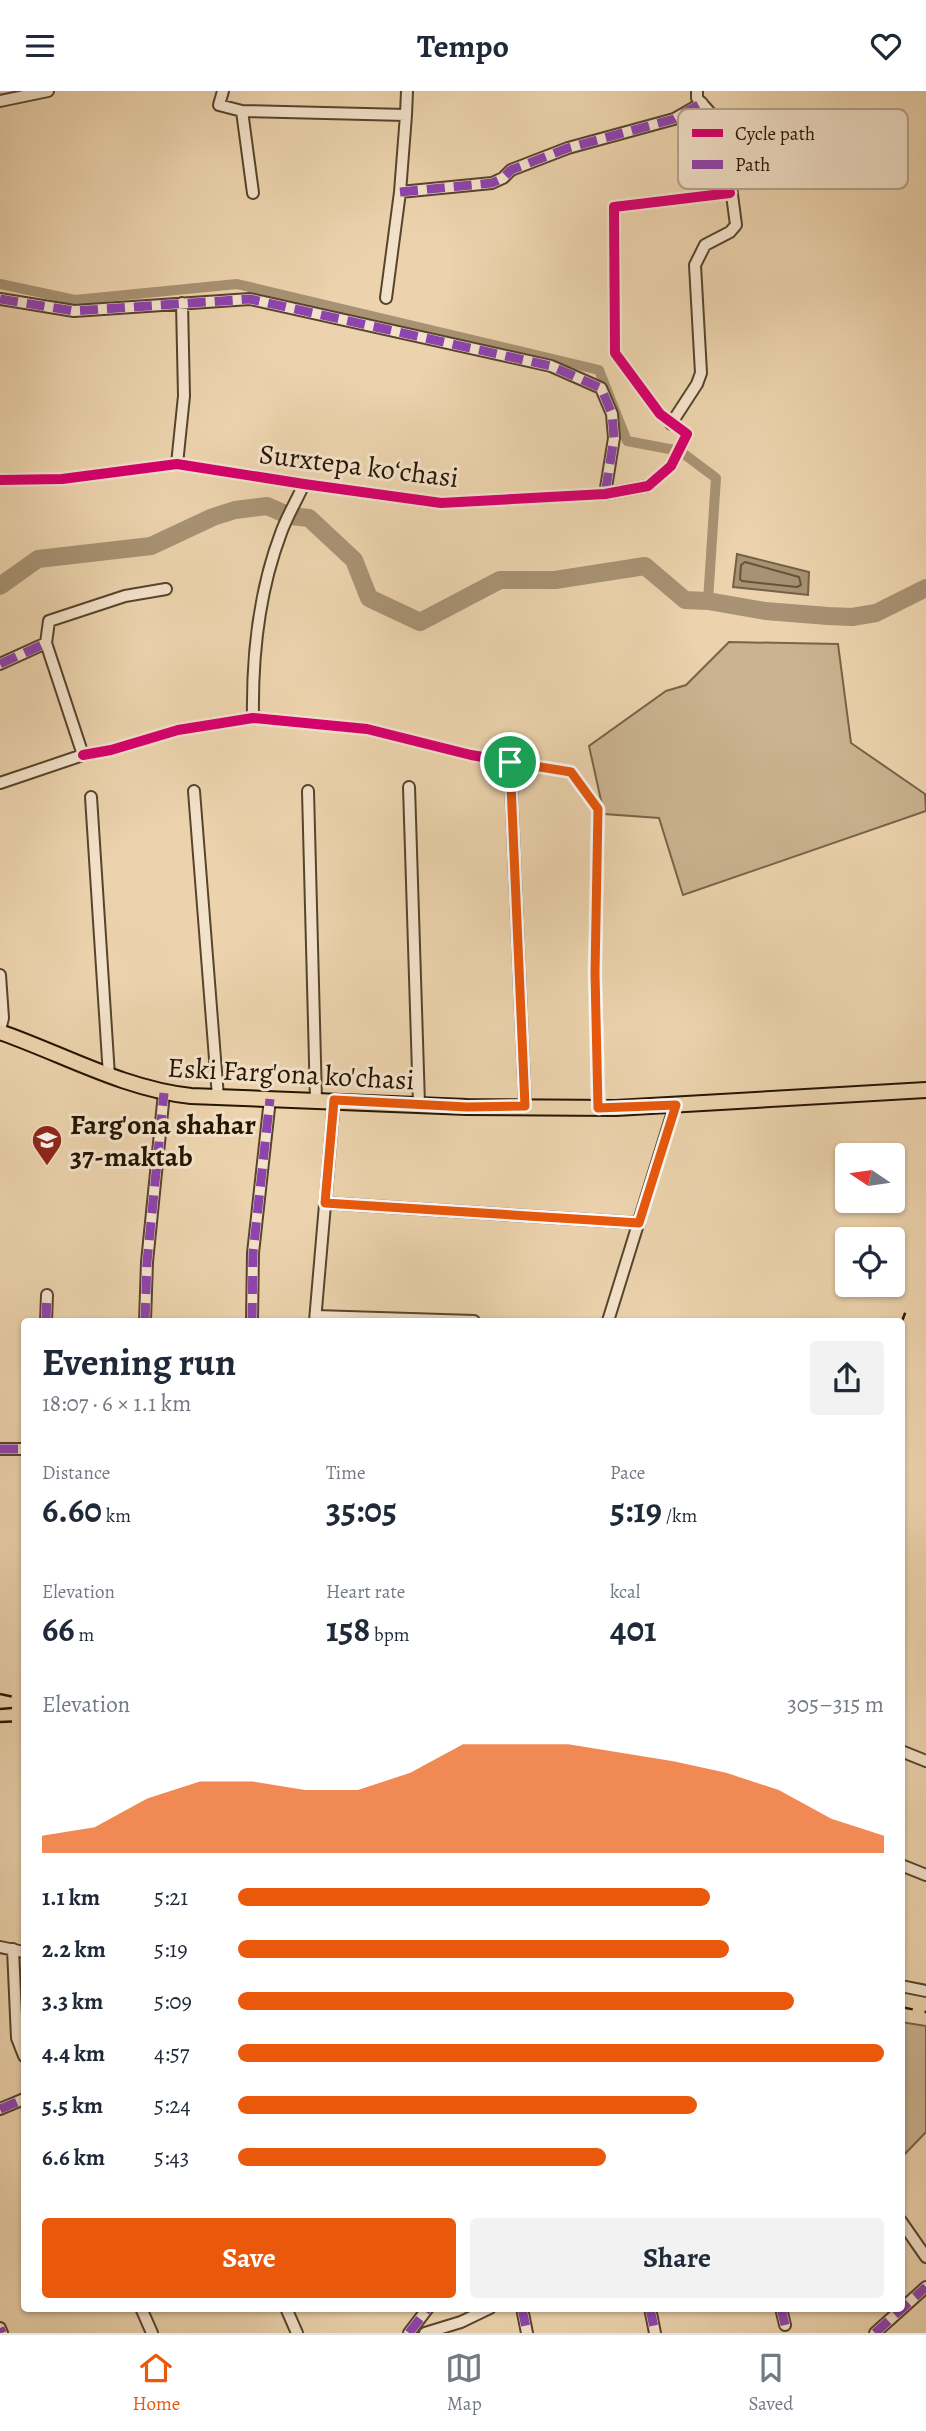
<!DOCTYPE html>
<meta charset="utf-8">
<style>
:root{--surface:#fff;--page:#f2f2f3;--text:#1f2937;--muted:#747a83;--line:#e0e1e3;--accent:#ea580c}
body{margin:0;font-family:Alegreya,serif;background:var(--page);color:var(--text);height:100vh;display:flex;flex-direction:column;font-size:26px;white-space:nowrap}
*{box-sizing:border-box;margin:0}
p{font-size:23px;color:var(--muted)}
.icon{flex:none;width:38px;height:38px;fill:none;stroke:currentColor;stroke-width:2;stroke-linecap:round;stroke-linejoin:round}
.map{position:relative;flex:1;overflow:hidden}
.panel{position:absolute;left:21px;top:1227px;width:884px;height:994px;display:flex;flex-direction:column;background:var(--surface);border-radius:7px;box-shadow:0 2px 5px #0004}
.panel>*{flex:none}
.needle{width:46px;rotate:283deg}
.controls{position:absolute;left:835px;top:1052px;display:grid;gap:14px}
.controls a{display:grid;place-items:center;width:70px;height:70px;border-radius:7px;background:var(--surface);box-shadow:0 2px 5px #0004;font-size:35px}
.pin{position:absolute;display:grid;place-items:center;width:60px;height:60px;color:#fff;margin:-30px;border:4px solid #fff;border-radius:50%;box-shadow:0 2px 7px #0007}
.round{display:grid;place-items:center;flex:none;width:74px;height:74px;border-radius:7px;background:var(--page)}
.headline{display:flex;align-items:center;justify-content:space-between;height:119px;padding:0 21px}
h1{font-size:38px;font-weight:600;line-height:52px}
.metrics{display:grid;grid-template-columns:repeat(3,1fr);gap:10px;height:119px;padding:7px 21px}
.metrics div{display:grid;align-content:center}
.metrics b{font-size:35px;font-weight:600}
.metrics small{font-size:19px;font-weight:400}
.metrics p{font-size:19px}
.chart{height:196px;padding:14px 21px}
.chart p{display:flex;justify-content:space-between}
.chart svg{width:100%;height:126px;margin-top:7px;fill:var(--accent);opacity:.7}
.action{display:flex;gap:14px;margin-top:auto;padding:14px 21px}
.action a{flex:1;height:80px;border-radius:7px;background:var(--accent);color:#fff;font-size:28px;font-weight:600;line-height:80px;text-align:center}
.action a+a{background:var(--page);color:var(--text)}
ul{padding:0 21px;list-style:none;font-size:23px}
li{display:grid;grid-template-columns:112px 84px 1fr;align-items:center;height:52px}
li i{height:18px;border-radius:9px;background:var(--accent)}
header{display:flex;justify-content:space-between;align-items:center;height:91px;padding:0 21px;background:var(--surface);font-size:32px;font-weight:600}
.dock{display:flex;justify-content:space-around;align-items:center;height:98px;border-top:2px solid var(--line);background:var(--surface);font-size:19px;color:var(--muted)}
.dock a{display:grid;justify-items:center;gap:4px}
.dock .current{color:var(--accent)}
.map>svg:first-child{display:block}
</style>
<header><svg class="icon" aria-label="menu" viewBox="0 0 24 24"><path d="M4 6h16M4 12h16M4 18h16"/></svg>Tempo<svg class="icon" aria-label="heart" viewBox="0 0 24 24"><path d="M12 20l-8-8c-3-5 5-10 8-4 3-6 11-1 8 4z"/></svg></header>
<div class="map">
<svg width="926" height="2242" viewBox="0 0 926 2242">
<rect width="100%" height="100%" fill="#ecd3ad"/>
<filter id="stains"><feTurbulence type="fractalNoise" baseFrequency=".00286" numOctaves="4"/><feColorMatrix values="0 0 0 0 .2 0 0 0 0 .09 0 0 0 0 .02 0 0 0 .5 -.17"/></filter>
<radialGradient id="worn" r=".72"><stop offset=".6" stop-color="#630" stop-opacity="0"/><stop offset="1" stop-color="#630" stop-opacity=".3"/></radialGradient>
<path fill="#cab390" stroke="#786448" stroke-width="2" d="M729 551 838 553 851 652 925 703 926 720 683 804 659 727 604 723 589 655 666 600 686 594Z
M901 1931 926 1935V2041L901 2067Z"/>
<path fill="#a89273" stroke="#746045" stroke-width="2" d="M737 463 809 481 808 504 733 496Z"/>
<g fill="none" stroke-linecap="round" stroke-linejoin="round">
<path stroke="#66543a" stroke-width="2" d="M745 471 799 486 801 494 797 496 742 490 740 488 741 474Z"/>
<path stroke="#a89273" stroke-width="10" d="M0 193 75 209 237 193 599 279 627 350 680 360 716 387 708 510"/>
<path stroke="#a89273" stroke-width="18" d="M0 495 38 468 151 455 213 426 235 419 267 415 290 425 309 427 354 469 369 507 420 531 500 489H555L645 475 685 509 708 510 765 520 828 525 852 526 876 522 926 497"/>
<g stroke="#57442c" stroke-width="14">
<path id="minor" d="M223 0 219 14 242 20 253 102
M0 10 48 0
M242 20 406 24 400 101 386 207
M406 24 407 0
M400 101 492 92 503 87 511 79 568 57 674 28 702 12
M0 208 74 220 250 208 551 275 601 297 612 323 614 347 605 403
M671 333 697 293 701 282 695 174 705 154 730 141 736 134 723 36 697 7V0
M177 373 184 305 182 212
M0 389 62 388 177 373 304 393 441 412 605 403 648 395 671 375 687 343 660 323 615 262 614 116 730 102
M0 573 46 552
M253 627C252 566 259 500 281 442 287 425 297 409 304 393
M83 664 111 659 178 639 253 627 367 638 471 664 571 681 598 718 595 882 599 1017
M510 671 525 1015
M0 692 83 664 46 552 49 530 125 505 166 498
M409 696 419 1013
M194 700 218 1006
M308 700 316 1009
M91 706 109 985
M0 884 3 927 0 939
M325 1112 639 1132
M316 1225 474 1230
M46 1230 47 1204
M145 1230 147 1171 164 1002
M252 1230 253 1162 270 1008
M315 1230 334 1009
M608 1230 675 1014
M0 1358H24
M901 1660 926 1670
M901 1774 926 1784
M0 1856 24 1861
M13 1858 17 1947 24 1965
M901 1895 926 1900
M0 2018 24 2008
M901 2130 926 2166
M141 2217 152 2242
M286 2217 297 2242
M522 2217 527 2242
M650 2217 655 2242
M781 2217 785 2234
M0 2237 2 2242
M409 2242 428 2217
M425 2242 461 2231 490 2217
M875 2242 926 2196"/>
</g>
<g stroke="#251501" stroke-width="18">
<path id="major" d="M0 941C63 963 124 998 191 1005L467 1016 616 1017 926 999"/>
</g>
<use href="#minor" stroke="#f3e2ca" stroke-width="10"/>
<use href="#major" stroke="#ecd3ad" stroke-width="14"/>
<path stroke="#251501" stroke-width="2.5" stroke-dasharray="12 12" stroke-linecap="butt" d="M901 1233 908 1214
M0 1603 24 1608
M0 1618 24 1616
M0 1631 24 1630
M901 1916 926 1921"/>
<path stroke="#8e44ad" stroke-width="9" stroke-dasharray="18 9" stroke-linecap="butt" d="M400 101 492 92 503 87 511 79 568 57 674 28 702 12
M0 208 74 220 250 208 551 275 601 297 612 323 614 347 605 403
M0 573 46 552
M46 1230 47 1204
M145 1230 147 1171 164 1002
M252 1230 253 1162 270 1008
M0 1358H24
M0 2018 24 2008
M522 2217 527 2242
M650 2217 655 2242
M781 2217 785 2234
M0 2237 2 2242
M409 2242 428 2217
M875 2242 926 2196"/>
<g stroke="#f3e2ca" stroke-width="15">
<path id="cycleway" d="M0 389 62 388 177 373 304 393 441 412 605 403 648 395 671 375 687 343 660 323 615 262 614 116 730 102
M83 664 111 659 178 639 253 627 367 638 471 664 571 681 598 718 595 882 599 1017"/>
</g>
<use href="#cycleway" stroke="#d6006c" stroke-width="10"/>
</g>
<g fill="none" stroke-linecap="round" stroke-linejoin="round">
<g stroke="#fff" stroke-width="14">
<path id="route" d="M510 671 571 681 598 718 595 882 598 1017 676 1014 639 1132 325 1112 334 1009 467 1016 525 1015Z"/>
</g>
<use href="#route" stroke="#ea580c" stroke-width="9"/>
</g>
<defs>
<g id="school-pin" transform="scale(1.575)"><path d="M0 17L-7.5 6A9.5 9.5 0 1 1 7.5 6Z" fill="#8f2418" stroke="#f3e2ca"/><path d="M0-5L7-2L0 1L-7-2ZM-4 1L0 2.5L4 1V4Q0 6-4 4Z" fill="#fff"/></g>
</defs>
<g fill-rule="evenodd">
<use href="#school-pin" x="47" y="1049"/>
</g>
<g text-anchor="middle" stroke-width="6" stroke-linejoin="round" paint-order="stroke">
<g font-size="28" fill="#251501" stroke="#f3e2ca">
<text transform="translate(359 374) rotate(7)" y="10">Surxtepa koʻchasi</text>
<text transform="translate(291 982) rotate(3)" y="10">Eski Farg'ona ko'chasi</text>
</g>
<g font-size="28" font-weight="bold" fill="#251501" stroke="#f3e2ca" text-anchor="start">
<text x="70" y="1043">Farg'ona shahar<tspan x="70" dy="32">37-maktab</tspan></text>
</g>
</g>
<rect x="678" y="18" width="230" height="80" rx="10" fill="#f3e2ca" stroke="#b5a48e" stroke-width="2"/>
<rect x="692" y="38" width="31" height="8" fill="#d6006c"/>
<rect x="692" y="69" width="31" height="9" fill="#8e44ad"/>
<g font-size="19" fill="#251501">
<text x="735" y="49">Cycle path</text>
<text x="735" y="80">Path</text>
</g>
<rect width="100%" height="100%" filter="url(#stains)"/>
<rect width="100%" height="100%" fill="url(#worn)"/>
</svg>
<div class="controls">
<a><svg class="needle" viewBox="-14 -14 28 28"><path d="M0-13l5 13h-10z" fill="#e53935"/><path d="M0 13l5-13h-10z" fill="#747a83"/></svg></a>
<a><svg class="icon" aria-label="locate" viewBox="0 0 24 24"><circle cx="12" cy="12" r="6"/><path d="M12 2v4M12 18v4M2 12h4M18 12h4"/></svg></a>
</div>
<div class="pin" style="left:510px;top:671px;background:#1e9e55"><svg class="icon" aria-label="arrive" viewBox="0 0 24 24"><path d="M6 21V4h12l-3 4 3 4H6"/></svg></div>
<section class="panel">
<div class="headline"><div><h1>Evening run</h1><p>18:07 · 6 × 1.1 km</p></div><a class="round"><svg class="icon" aria-label="share" viewBox="0 0 24 24"><path d="M12 15V3M7 8l5-5 5 5M5 13v7h14v-7"/></svg></a></div>
<div class="metrics">
<div><p>Distance</p><b>6.60<small> km</small></b></div>
<div><p>Time</p><b>35:05</b></div>
<div><p>Pace</p><b>5:19<small> /km</small></b></div>
</div>
<div class="metrics">
<div><p>Elevation</p><b>66<small> m</small></b></div>
<div><p>Heart rate</p><b>158<small> bpm</small></b></div>
<div><p>kcal</p><b>401</b></div>
</div>
<div class="chart"><p><span>Elevation</span>305–315 m</p>
<svg viewBox="0 0 160 44" preserveAspectRatio="none"><path d="M0 44V38L10 35L20 25L30 19L40 19L50 22L60 22L70 16L80 6L90 6L100 6L110 9L120 12L130 16L140 22L150 32L160 38V44z"/></svg>
</div>
<ul>
<li><b>1.1 km</b>5:21<i style="width:73%"></i></li>
<li><b>2.2 km</b>5:19<i style="width:76%"></i></li>
<li><b>3.3 km</b>5:09<i style="width:86%"></i></li>
<li><b>4.4 km</b>4:57<i style="width:100%"></i></li>
<li><b>5.5 km</b>5:24<i style="width:71%"></i></li>
<li><b>6.6 km</b>5:43<i style="width:57%"></i></li>
</ul>
<div class="action"><a>Save</a><a>Share</a></div>
</section>
</div>
<nav class="dock">
<a class="current"><svg class="icon" aria-label="home" viewBox="0 0 24 24"><path d="M3 11l9-7 9 7M6 9v11h12V9"/></svg>Home</a>
<a><svg class="icon" aria-label="map" viewBox="0 0 24 24"><path d="M3 6l6-2 6 2 6-2v14l-6 2-6-2-6 2zM9 4v14M15 6v14"/></svg>Map</a>
<a><svg class="icon" aria-label="saved" viewBox="0 0 24 24"><path d="M7 4h10v16l-5-4-5 4z"/></svg>Saved</a>
</nav>
